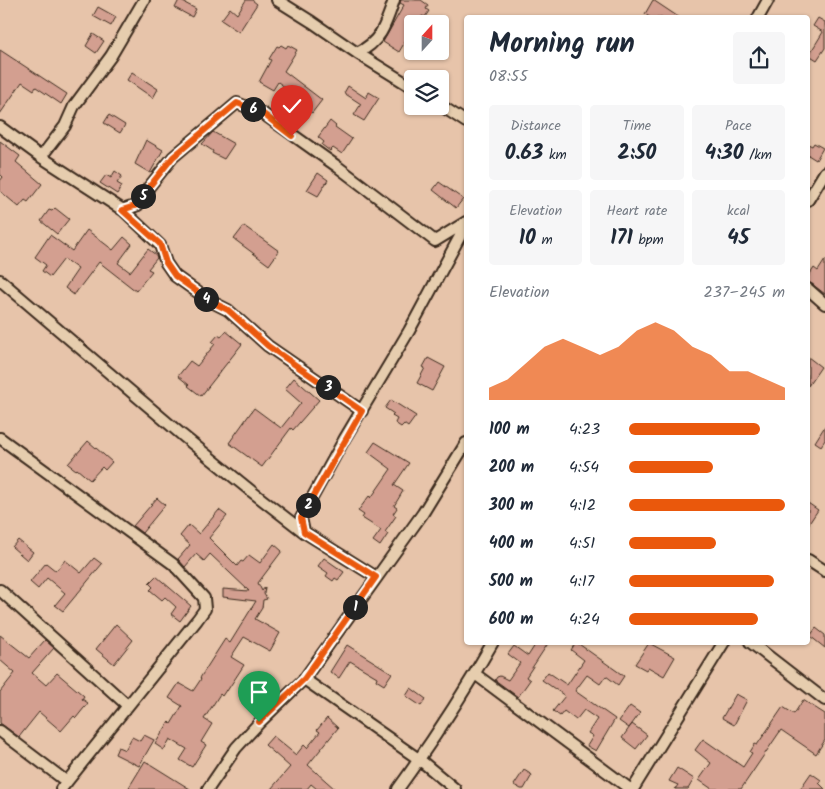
<!DOCTYPE html>
<meta charset="utf-8">
<style>
:root{--surface:#fff;--page:#f6f6f7;--text:#1f2937;--muted:#747a83;--accent:#ea580c}
body{margin:0;font-family:Kalam,sans-serif;background:var(--page);color:var(--text);height:100vh;display:flex;flex-direction:column;font-size:19px;white-space:nowrap}
*{box-sizing:border-box;margin:0}
p{font-size:16px;color:var(--muted)}
.icon{flex:none;width:28px;height:28px;fill:none;stroke:currentColor;stroke-width:2;stroke-linecap:round;stroke-linejoin:round}
.map{position:relative;flex:1;overflow:hidden}
.sheet{position:absolute;left:464px;top:15px;width:346px;height:630px;display:flex;flex-direction:column;background:var(--surface);border-radius:5px;box-shadow:0 1px 4px #0004}
.sheet>*{flex:none}
.needle{width:32px;rotate:21deg}
.buttons{position:absolute;left:404px;top:15px;display:grid;gap:10px}
.buttons a{display:grid;place-items:center;width:45px;height:45px;border-radius:5px;background:var(--surface);box-shadow:0 1px 4px #0004;font-size:25px}
.pin{position:absolute;display:grid;place-items:center;width:42px;height:42px;color:#fff;margin:-51px -21px;border-radius:50% 50% 50% 0;rotate:-45deg;box-shadow:0 0 5px #0007}
.pin .icon{rotate:45deg}
.km{position:absolute;width:25px;height:25px;margin:-12px;border-radius:50%;background:#222;color:#fff;font-size:14px;line-height:25px;text-align:center}
.round{display:grid;place-items:center;flex:none;width:52px;height:52px;border-radius:5px;background:var(--page)}
.overview{display:flex;align-items:center;justify-content:space-between;height:85px;padding:0 25px}
h1{font-size:28px;font-weight:800;line-height:38px}
.figures{display:grid;grid-template-columns:repeat(3,1fr);gap:8px;height:85px;padding:5px 25px}
.figures div{display:grid;align-content:center;border-radius:5px;background:var(--page);text-align:center}
.figures b{font-size:21px;font-weight:800}
.figures small{font-size:14px;font-weight:400}
.figures p{font-size:14px}
.chart{height:140px;padding:10px 25px}
.chart p{display:flex;justify-content:space-between}
.chart svg{width:100%;height:90px;margin-top:5px;fill:var(--accent);opacity:.7}
ul{padding:0 25px;list-style:none;font-size:16px}
li{display:grid;grid-template-columns:80px 60px 1fr;align-items:center;height:38px}
li i{height:12px;border-radius:6px;background:var(--accent)}
.map>svg:first-child{display:block}
</style>
<div class="map">
<svg width="825" height="789" viewBox="0 0 825 789">
<rect width="100%" height="100%" fill="#e7c4aa"/>
<filter id="ink" filterUnits="userSpaceOnUse"><feTurbulence type="fractalNoise" baseFrequency=".02" numOctaves="2"/><feDisplacementMap in="SourceGraphic" scale="10" xChannelSelector="R" yChannelSelector="G"/><feConvolveMatrix kernelMatrix="1 2 1 2 8 2 1 2 1" color-interpolation-filters="sRGB"/></filter>
<g filter="url(#ink)">
<path fill="#d39f90" stroke="#3b2a1e" d="M179 0 196 9 192 17 175 8Z
M246 0H252L257 4 239 32 221 20 230 8 237 14Z
M401 0H421L428 5 426 9 429 11 425 17 422 16 416 24H412V30L399 52 383 42 404 5 400 3Z
M653 0 680 18H651L645 14Z
M98 7 116 17 111 26 93 16Z
M818 18 825 22V48L817 60 809 55 823 32 813 26Z
M93 34 104 41 96 53 86 46Z
M281 45 286 48 288 45 297 50 284 71 322 100 312 113 304 107 308 102 291 90 290 91 278 82 273 90 259 82 271 60 269 59 277 46 279 47Z
M0 50 67 94 61 104 36 87 34 90 22 82 0 114Z
M132 72 158 89 153 98 127 80Z
M348 86 366 98 369 92 379 98 364 121 354 115 361 104 344 93Z
M109 115 125 125 120 133 104 123Z
M330 121 336 126 335 127 352 139 342 154 333 148 330 151 322 145 324 142 318 137Z
M213 132 234 144 224 159 212 153 213 151 202 144Z
M146 140 163 150 150 173 135 164Z
M0 141 20 156 16 162 42 184 28 202 25 200 19 207 0 191V181L3 177 0 174Z
M814 143 823 148 816 160 808 155V144L812 146Z
M115 171 122 176 117 183 122 186 117 194 100 183 106 175 111 178Z
M318 173 328 180 318 196 307 190Z
M439 182 463 199 456 208 433 190Z
M55 208 69 219 57 234 41 221 49 210 52 211Z
M244 226 279 251 269 265 234 239Z
M87 230 113 250 124 237 132 244 118 263 130 272 148 249 156 255 157 258 148 269 152 271 136 291 99 262 74 295 65 288 78 269 64 259 50 277 42 271 46 265 35 257 50 235 72 251Z
M825 260V294L812 284 808 282V277L814 268 818 271Z
M226 331 242 344 201 396 188 386 189 385 178 376 190 361 197 366 215 344 212 342 218 335 221 337Z
M808 357 821 367 808 386Z
M428 358 445 367 432 391 417 383 425 368 423 367Z
M294 378 319 400 293 430 291 428 262 467 229 443 254 408 281 428 301 403 285 389Z
M391 400 416 416 408 427 404 424 401 427 395 423 397 419 392 416 394 414 385 408Z
M825 426V440L821 446 815 442Z
M88 441 112 462 105 470 102 467 90 480 77 469 76 470 68 464Z
M375 442 409 463 394 485 403 491 394 506 397 508 393 514 396 516 385 532 388 534 380 546 373 541 381 530 362 518 364 515 358 511 369 496 371 498 391 469 368 452Z
M157 498 165 505 142 533 133 526Z
M808 503 818 510 808 525Z
M219 510 227 516 209 538 237 566 241 561 243 562 249 555 260 563 274 544 282 551 258 583 262 591 265 587 264 594 267 599 263 600 262 608 255 619 280 633 270 651 244 637 231 657 244 665 227 691 226 690 222 696 220 694 204 719 212 724 201 742 206 745 192 767 180 760 187 749 170 739 164 750 155 744 169 722 171 724 182 706 169 698 179 683 193 691 201 679 200 678 225 639 230 643 256 601 223 597V589L249 591 210 554 204 561 196 554 185 567 178 559 190 545 180 536 189 525 199 534Z
M18 540 33 552 27 560 12 547Z
M94 558 102 564 63 611 55 605 65 593 47 578 38 589 30 582 46 563 56 571 65 560 81 573Z
M324 558 344 572 338 580 335 578 333 581 326 576 328 573 318 566Z
M156 576 191 606 180 621 171 614 176 607 165 597 162 600 150 590 153 587 149 583Z
M116 624 133 640 114 664 96 649Z
M816 628 825 635V648L810 636Z
M0 635 29 658 45 640 54 648 32 673 46 685 57 673 84 696 82 699 88 703 76 718 74 716 61 731 39 712 19 737 0 723V692L15 673 0 660Z
M537 642H549L526 677 530 680 518 697 495 680 497 677 500 676 508 680 520 663 508 654 514 646 528 656Z
M576 642 624 676 618 685 606 676 600 684 587 675 575 691 615 719 596 751 587 746 593 736 588 733 597 719 584 710 576 720 564 711 560 716 553 711 565 696 542 680 548 672 567 685 584 660 571 650Z
M649 643 675 657 664 676 648 667 646 670 635 664Z
M347 645 392 673 384 685 376 680 377 677 350 661 339 678 330 672Z
M411 688 426 699 421 706 406 696Z
M736 694 747 700 734 725 722 718Z
M803 700 825 714V740L816 754 781 730 741 789H712L699 780 711 763 695 750 703 739 743 767 752 753 750 752 755 744 757 745 783 707 794 714Z
M630 706 640 713 629 728 619 721Z
M327 718 338 728 308 765 335 789H317L311 784 307 789H271L290 767 265 745 273 736 296 755 304 745 307 748 320 732 317 730Z
M632 724 647 735 636 749 622 738Z
M144 735 154 740 139 766 115 754 118 747 125 750 132 737 140 741Z
M145 761 190 789H128Z
M677 768 694 779 688 789H675L678 785 669 781Z
M524 770 532 775 524 789H521L514 785Z
M811 773 821 780 819 783 825 789H800Z"/>
<g fill="none" stroke-linecap="round" stroke-linejoin="round">
<g stroke="#3b2a1e" stroke-width="14">
<path id="minor" d="M277 0 312 22 357 53 412 87
M758 18 768 0
M357 53C381 42 386 24 394 0
M440 105 466 122
M0 127 41 157 123 210 160 245 166 263 175 276 210 301 228 310 268 346 362 411
M41 157 65 126 74 106 111 56 144 0
M808 200 825 172
M123 210 138 205 149 187 173 157 237 103 262 113 338 167 435 241 466 222
M0 280 182 435 251 491 304 532 376 577
M808 289 825 304
M0 438 173 564 204 598 205 609 197 620 61 789
M304 532 301 518 345 438 409 331 466 225
M808 560 825 571
M0 590 127 705
M750 642 825 700
M475 674 630 789
M304 679 420 760 455 789
M0 731 67 782
M208 789 236 748 259 723 304 679 423 513 466 443
M398 789C432 742 464 693 493 642
M633 789 724 642"/>
</g>
<use href="#minor" stroke="#e6cdae" stroke-width="10"/>
</g>
</g>
<g fill="none" stroke-linecap="round" stroke-linejoin="round" filter="url(#ink)">
<g stroke="#fff" stroke-width="10">
<path id="route" d="M259 722 304 679 376 577 304 532 301 518 362 411 268 346 228 310 210 301 175 276 166 263 160 244 122 210 138 205 149 187 173 157 237 103 262 113 292 136"/>
</g>
<use href="#route" stroke="#ea580c" stroke-width="6"/>
</g>
</svg>
<div class="buttons">
<a><svg class="needle" viewBox="-14 -14 28 28"><path d="M0-13l5 13h-10z" fill="#e53935"/><path d="M0 13l5-13h-10z" fill="#747a83"/></svg></a>
<a><svg class="icon" aria-label="layers" viewBox="0 0 24 24"><path d="M12 4l9 5-9 5-9-5zM3 14l9 5 9-5"/></svg></a>
</div>
<div class="pin" style="left:259px;top:722px;background:#1e9e55"><svg class="icon" aria-label="arrive" viewBox="0 0 24 24"><path d="M6 21V4h12l-3 4 3 4H6"/></svg></div>
<div class="pin" style="left:292px;top:136px;background:#d93025"><svg class="icon" aria-label="check" viewBox="0 0 24 24"><path d="M5 12l5 5 9-10"/></svg></div>
<b class="km" style="left:355px;top:607px">1</b>
<b class="km" style="left:308px;top:505px">2</b>
<b class="km" style="left:328px;top:387px">3</b>
<b class="km" style="left:206px;top:299px">4</b>
<b class="km" style="left:143px;top:196px">5</b>
<b class="km" style="left:253px;top:109px">6</b>
<section class="sheet">
<div class="overview"><div><h1>Morning run</h1><p>08:55</p></div><a class="round"><svg class="icon" aria-label="share" viewBox="0 0 24 24"><path d="M12 15V3M7 8l5-5 5 5M5 13v7h14v-7"/></svg></a></div>
<div class="figures">
<div><p>Distance</p><b>0.63<small> km</small></b></div>
<div><p>Time</p><b>2:50</b></div>
<div><p>Pace</p><b>4:30<small> /km</small></b></div>
</div>
<div class="figures">
<div><p>Elevation</p><b>10<small> m</small></b></div>
<div><p>Heart rate</p><b>171<small> bpm</small></b></div>
<div><p>kcal</p><b>45</b></div>
</div>
<div class="chart"><p><span>Elevation</span>237–245 m</p>
<svg viewBox="0 0 160 44" preserveAspectRatio="none"><path d="M0 44V38L10 34L20 26L30 18L40 14L50 18L60 22L70 18L80 10L90 6L100 10L110 18L120 22L130 30L140 30L150 34L160 38V44z"/></svg>
</div>
<ul>
<li><b>100 m</b>4:23<i style="width:84%"></i></li>
<li><b>200 m</b>4:54<i style="width:54%"></i></li>
<li><b>300 m</b>4:12<i style="width:100%"></i></li>
<li><b>400 m</b>4:51<i style="width:56%"></i></li>
<li><b>500 m</b>4:17<i style="width:93%"></i></li>
<li><b>600 m</b>4:24<i style="width:83%"></i></li>
</ul>
</section>
</div>
